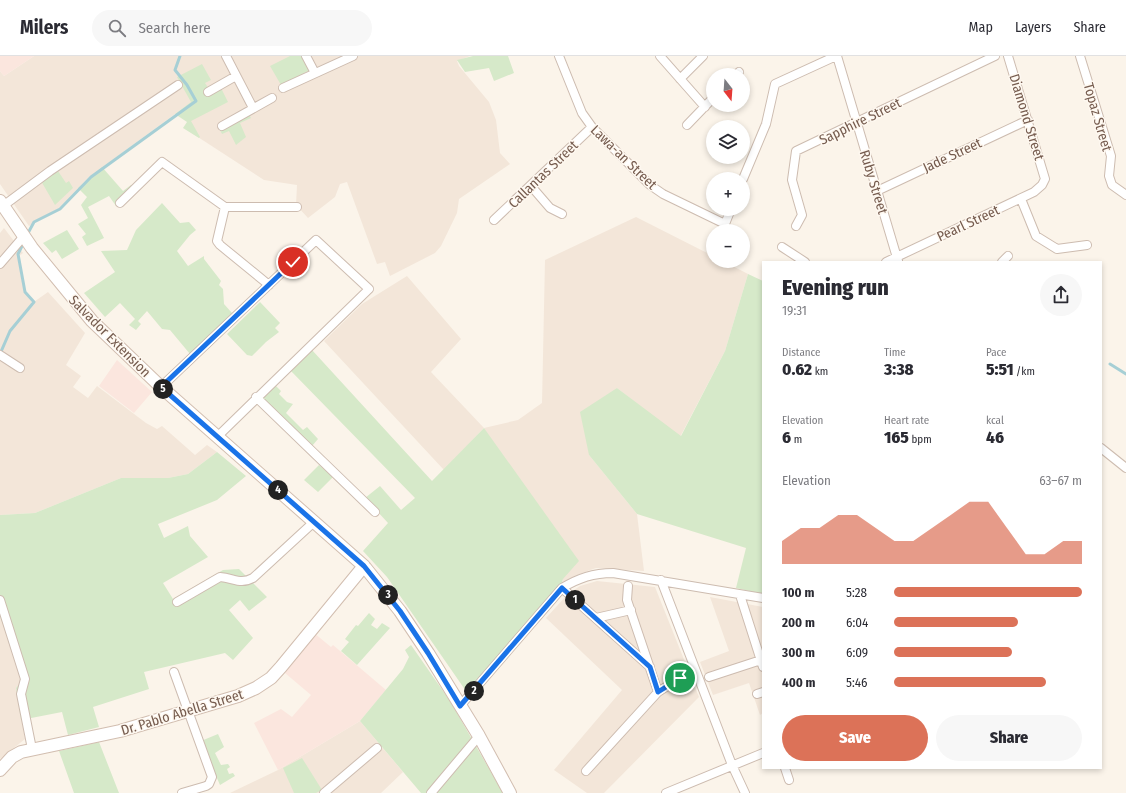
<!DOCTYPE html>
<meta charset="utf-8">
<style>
:root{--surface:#fff;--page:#f7f7f7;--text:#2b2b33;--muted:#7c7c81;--line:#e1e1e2;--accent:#dc7258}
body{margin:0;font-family:"Fira Sans Condensed",sans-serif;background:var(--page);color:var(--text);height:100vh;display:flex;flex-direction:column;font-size:15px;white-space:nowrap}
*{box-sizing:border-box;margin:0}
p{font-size:13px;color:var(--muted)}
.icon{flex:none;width:22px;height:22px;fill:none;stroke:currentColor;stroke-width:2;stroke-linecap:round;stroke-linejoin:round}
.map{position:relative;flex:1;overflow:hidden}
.side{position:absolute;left:762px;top:205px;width:340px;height:508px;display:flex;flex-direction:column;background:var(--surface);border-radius:0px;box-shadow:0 2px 6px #0003}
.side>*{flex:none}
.needle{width:26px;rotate:163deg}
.tools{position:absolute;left:706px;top:12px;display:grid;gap:8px}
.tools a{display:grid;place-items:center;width:44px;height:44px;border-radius:50%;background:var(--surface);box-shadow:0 2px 6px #0003;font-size:20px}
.pin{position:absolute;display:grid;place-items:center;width:34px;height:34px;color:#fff;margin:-17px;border:2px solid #fff;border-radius:50%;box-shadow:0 1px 4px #0007}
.km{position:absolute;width:20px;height:20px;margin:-10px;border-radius:50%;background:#222;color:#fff;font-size:11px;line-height:20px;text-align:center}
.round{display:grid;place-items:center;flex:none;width:42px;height:42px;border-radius:21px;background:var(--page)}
.headline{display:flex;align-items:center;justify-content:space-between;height:68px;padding:0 20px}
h1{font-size:22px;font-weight:800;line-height:30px}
.figures{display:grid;grid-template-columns:repeat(3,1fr);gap:6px;height:68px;padding:4px 20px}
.figures div{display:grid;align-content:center}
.figures b{font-size:17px;font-weight:800}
.figures small{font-size:11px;font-weight:400}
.figures p{font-size:11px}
.chart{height:112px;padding:8px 20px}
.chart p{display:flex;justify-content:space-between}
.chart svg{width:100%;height:72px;margin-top:4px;fill:var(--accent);opacity:.7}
.action{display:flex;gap:8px;margin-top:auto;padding:8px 20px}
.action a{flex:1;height:46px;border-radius:24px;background:var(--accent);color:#fff;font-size:16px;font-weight:800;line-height:46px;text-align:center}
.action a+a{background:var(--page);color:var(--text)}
ul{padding:0 20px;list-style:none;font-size:13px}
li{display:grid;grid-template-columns:64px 48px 1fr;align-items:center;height:30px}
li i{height:10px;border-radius:5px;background:var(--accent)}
header{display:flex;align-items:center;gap:24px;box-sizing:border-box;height:56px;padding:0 20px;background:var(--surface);border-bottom:1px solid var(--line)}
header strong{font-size:19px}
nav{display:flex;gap:22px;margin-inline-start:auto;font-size:14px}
.search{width:280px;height:36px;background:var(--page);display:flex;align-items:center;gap:10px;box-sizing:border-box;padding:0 14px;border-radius:22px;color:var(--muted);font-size:15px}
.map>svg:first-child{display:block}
</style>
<header>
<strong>Milers</strong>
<div class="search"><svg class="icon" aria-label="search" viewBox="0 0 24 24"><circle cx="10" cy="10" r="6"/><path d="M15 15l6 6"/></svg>Search here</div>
<nav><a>Map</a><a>Layers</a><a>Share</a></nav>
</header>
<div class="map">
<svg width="1126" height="737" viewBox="0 0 1126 737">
<rect width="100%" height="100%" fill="#fbf4ea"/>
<path fill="#f3e6d9" d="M34 0H470L457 5 459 10 489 46 496 64 500 97 510 108 459 143 457 157 441 190 435 197 390 220 385 206 377 208 347 126 340 128 335 141 308 162 296 149 297 129 264 124 184 72 193 60 186 50 89 121 59 152 29 170 0 128V15L4 20Z
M636 161 713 200V205H723L748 218 725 295 680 381 617 332 589 399 637 458 644 515 596 512 579 518 560 532 563 523 484 372 444 414 324 285 362 248 407 220 461 283 431 316 484 372 518 364 542 347 545 204Z
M4 172 23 197 19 200 20 215 24 236 32 245 31 248 48 236 85 277 66 309 81 320 73 331 88 342 97 330 146 367 157 373 162 370 195 399 207 389 217 396 188 418 168 422H121L35 457 0 459V177Z
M597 525 655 531 699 641 604 737H587L554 714 622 634 546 562 567 539 580 530Z
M710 541 763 551V657L760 659 749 627 713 639 700 606 729 595Z
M0 558 22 626 16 632 25 683 0 703Z
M360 665 403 716 381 737H230L278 714Z"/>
<path fill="#fbe6de" d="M0 0H34L4 20 0 15Z
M117 304 152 336 134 357 99 330Z
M314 577 331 591 333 589 386 634 360 665 278 714 254 667 281 653 292 661 311 639 285 617Z"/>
<path fill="#d6e9c9" d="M290 0H303L310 14 281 29 270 10Z
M473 0H508L514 17 494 25 489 12 465 16 457 4Z
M202 8 211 24 205 27 209 33 219 28 228 46 191 65 200 81 199 82 183 72 187 66 175 58 191 46 177 21Z
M249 58 251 62 240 67 246 81 236 89 229 75 222 78 220 74Z
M102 111 123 135 131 129 134 131 116 150 109 140 88 151 104 182 87 190 82 181 86 178 78 168 88 162 81 149 87 141 78 132Z
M58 115 66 127 69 125 73 132 55 149 41 125Z
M162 147 180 167 189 166 196 174 190 179 177 195 188 210 204 200V203L221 225 219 229 223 233 224 248 232 257 190 298 170 274 162 273 147 255 138 265 141 268 136 274 129 269 135 263 120 247 105 261 84 237 115 216 101 195 127 194 136 174Z
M67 174 79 193 62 203 56 194 52 197 43 187Z
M748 218 763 225V538L736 532 746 492 637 458 589 399 580 356 617 332 681 380 725 295Z
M260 246 280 267 275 272 279 276 266 286 252 300 247 299 227 278Z
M312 294 432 425 484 372 579 505 563 523 560 532 468 638 387 521 363 495 388 467 365 442 380 430 401 454 415 442 290 314Z
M275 329 281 335 279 338 287 346 293 348 286 357 303 374 307 371 318 383 312 390 261 341Z
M217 396 246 420 217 444 158 468 164 482 188 470 190 480 208 501 163 527 173 543 223 514 239 513 267 541 249 555 240 544 229 554 253 582 233 604 225 597 144 616 149 633 93 651 99 671 68 679 62 656 21 664 16 632 22 625 0 560V459L35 457 121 422H168L188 418Z
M319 409 333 421 318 436 304 424Z
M369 557 375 563 371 569 377 573 382 567 390 572 357 609 341 595 349 586 345 583 356 569 358 570Z
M411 589 450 645 503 737H421L360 665 403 613 409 601 405 594Z
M218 678 224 691 215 697 221 709 228 708 230 711 227 713 229 718 233 717 235 720 220 729 201 685Z
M99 686 119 737H74L59 695Z
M302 702 322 734 316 737H294L283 712Z"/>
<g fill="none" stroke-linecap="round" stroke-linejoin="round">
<path stroke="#a6cfd5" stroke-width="3" d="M27 179 34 166 60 153 91 121 196 45 187 29 175 14 180 0
M0 298 10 275 34 246 25 236 18 198 24 186
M1110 308 1126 318"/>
<g stroke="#cdbcb0" stroke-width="10">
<path id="street" d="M226 0 253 52
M306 0 315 17
M559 0 582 57 592 71 650 129 663 138 725 168 731 153
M660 0 705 51
M837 0 898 205
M1080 0 1111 100 1109 120 1112 129 1126 139
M736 19 739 16
M680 23 703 0
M283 32 353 0
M208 36 236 20
M687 69 713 42
M222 70 272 42
M743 123 766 68 775 28 836 0
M531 130 550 152 562 158
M877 135 1028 64
M1021 143 1036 180 1057 193 1087 189
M120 147 162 106 225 151H297
M3 150 50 115 178 29
M225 151 217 185 220 189 269 229
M494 164 592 71
M796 170 802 159 792 124 796 95 995 0
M782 191 805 206
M886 206 1034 136 1042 129 1045 123 1008 0
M1002 206 1008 200
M0 208 24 180
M0 299 20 312
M161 331 316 184 369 233 217 381
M256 341 375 456
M1101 392 1126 412
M661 524 732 709 745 737
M628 530 627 544 658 636
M562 532 650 611
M740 539 763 611
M0 544 25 623 21 638 32 693
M177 546 220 521C234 522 240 529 253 522L315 465
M596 562 631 554
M174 616 212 721 209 728 206 730 182 737
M709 621 761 604
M757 638 763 636
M460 650 562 532C579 522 593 517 613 517L763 542
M785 712 789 724
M586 715 658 636 680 622
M324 737 377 692
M431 737 479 680
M666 737 763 697"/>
</g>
<g stroke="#d2beb0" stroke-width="14">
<path id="secondary" d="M0 145 32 192 92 265 161 331 364 510 400 555 428 597 479 680 510 737
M0 714 12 701 21 696 120 675 238 640 256 632 271 622 281 611 364 510"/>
</g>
<use href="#street" stroke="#fff" stroke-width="8"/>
<use href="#secondary" stroke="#fff" stroke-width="12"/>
</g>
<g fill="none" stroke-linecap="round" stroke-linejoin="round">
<g stroke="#fff" stroke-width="8">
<path id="route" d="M293 206 161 331 364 510 400 555 428 597 460 650 562 532 650 611 658 636 680 622"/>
</g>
<use href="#route" stroke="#1a73e8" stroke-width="5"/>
</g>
<g text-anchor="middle" stroke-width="3" stroke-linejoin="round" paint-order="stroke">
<g font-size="14" fill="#755b4e" stroke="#fef8f0">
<text transform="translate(1027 61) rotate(73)" y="5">Diamond Street</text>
<text transform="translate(1098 61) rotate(74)" y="5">Topaz Street</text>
<text transform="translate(860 65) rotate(-26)" y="5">Sapphire Street</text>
<text transform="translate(952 99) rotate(-25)" y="5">Jade Street</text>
<text transform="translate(624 101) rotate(44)" y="5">Lawa-an Street</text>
<text transform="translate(543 118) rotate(-44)" y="5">Callantas Street</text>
<text transform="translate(874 126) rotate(73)" y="5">Ruby Street</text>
<text transform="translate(968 167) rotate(-25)" y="5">Pearl Street</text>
<text transform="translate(110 280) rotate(45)" y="5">Salvador Extension</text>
<text transform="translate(182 656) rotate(-17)" y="5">Dr. Pablo Abella Street</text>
</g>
</g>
</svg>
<div class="tools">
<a><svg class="needle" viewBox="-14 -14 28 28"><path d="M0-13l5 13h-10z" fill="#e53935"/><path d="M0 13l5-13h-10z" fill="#7c7c81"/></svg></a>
<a><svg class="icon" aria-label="layers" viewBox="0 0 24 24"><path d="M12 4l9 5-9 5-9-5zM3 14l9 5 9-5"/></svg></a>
<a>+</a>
<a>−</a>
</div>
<div class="pin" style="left:680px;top:622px;background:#1e9e55"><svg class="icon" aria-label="arrive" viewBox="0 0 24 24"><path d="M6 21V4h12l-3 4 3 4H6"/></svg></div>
<div class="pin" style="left:293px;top:206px;background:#d93025"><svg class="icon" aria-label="check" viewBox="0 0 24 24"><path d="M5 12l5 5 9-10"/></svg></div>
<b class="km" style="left:575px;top:544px">1</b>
<b class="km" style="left:474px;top:635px">2</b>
<b class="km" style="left:388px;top:539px">3</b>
<b class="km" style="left:278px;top:434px">4</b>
<b class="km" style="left:163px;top:333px">5</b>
<section class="side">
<div class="headline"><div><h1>Evening run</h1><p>19:31</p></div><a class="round"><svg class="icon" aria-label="share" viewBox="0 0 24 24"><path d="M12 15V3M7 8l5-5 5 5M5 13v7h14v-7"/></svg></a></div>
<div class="figures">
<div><p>Distance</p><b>0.62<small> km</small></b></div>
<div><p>Time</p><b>3:38</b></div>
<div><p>Pace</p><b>5:51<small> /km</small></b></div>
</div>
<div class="figures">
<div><p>Elevation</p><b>6<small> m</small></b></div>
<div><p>Heart rate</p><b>165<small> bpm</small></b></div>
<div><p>kcal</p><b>46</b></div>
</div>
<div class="chart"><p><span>Elevation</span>63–67 m</p>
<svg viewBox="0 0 160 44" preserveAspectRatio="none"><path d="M0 44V30L10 22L20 22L30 14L40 14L50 22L60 30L70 30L80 22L90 14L100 6L110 6L120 22L130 38L140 38L150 30L160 30V44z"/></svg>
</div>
<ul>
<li><b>100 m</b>5:28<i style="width:100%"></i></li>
<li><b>200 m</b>6:04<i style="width:66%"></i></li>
<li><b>300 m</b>6:09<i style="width:63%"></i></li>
<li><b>400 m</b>5:46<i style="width:81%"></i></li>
</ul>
<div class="action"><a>Save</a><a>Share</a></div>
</section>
</div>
